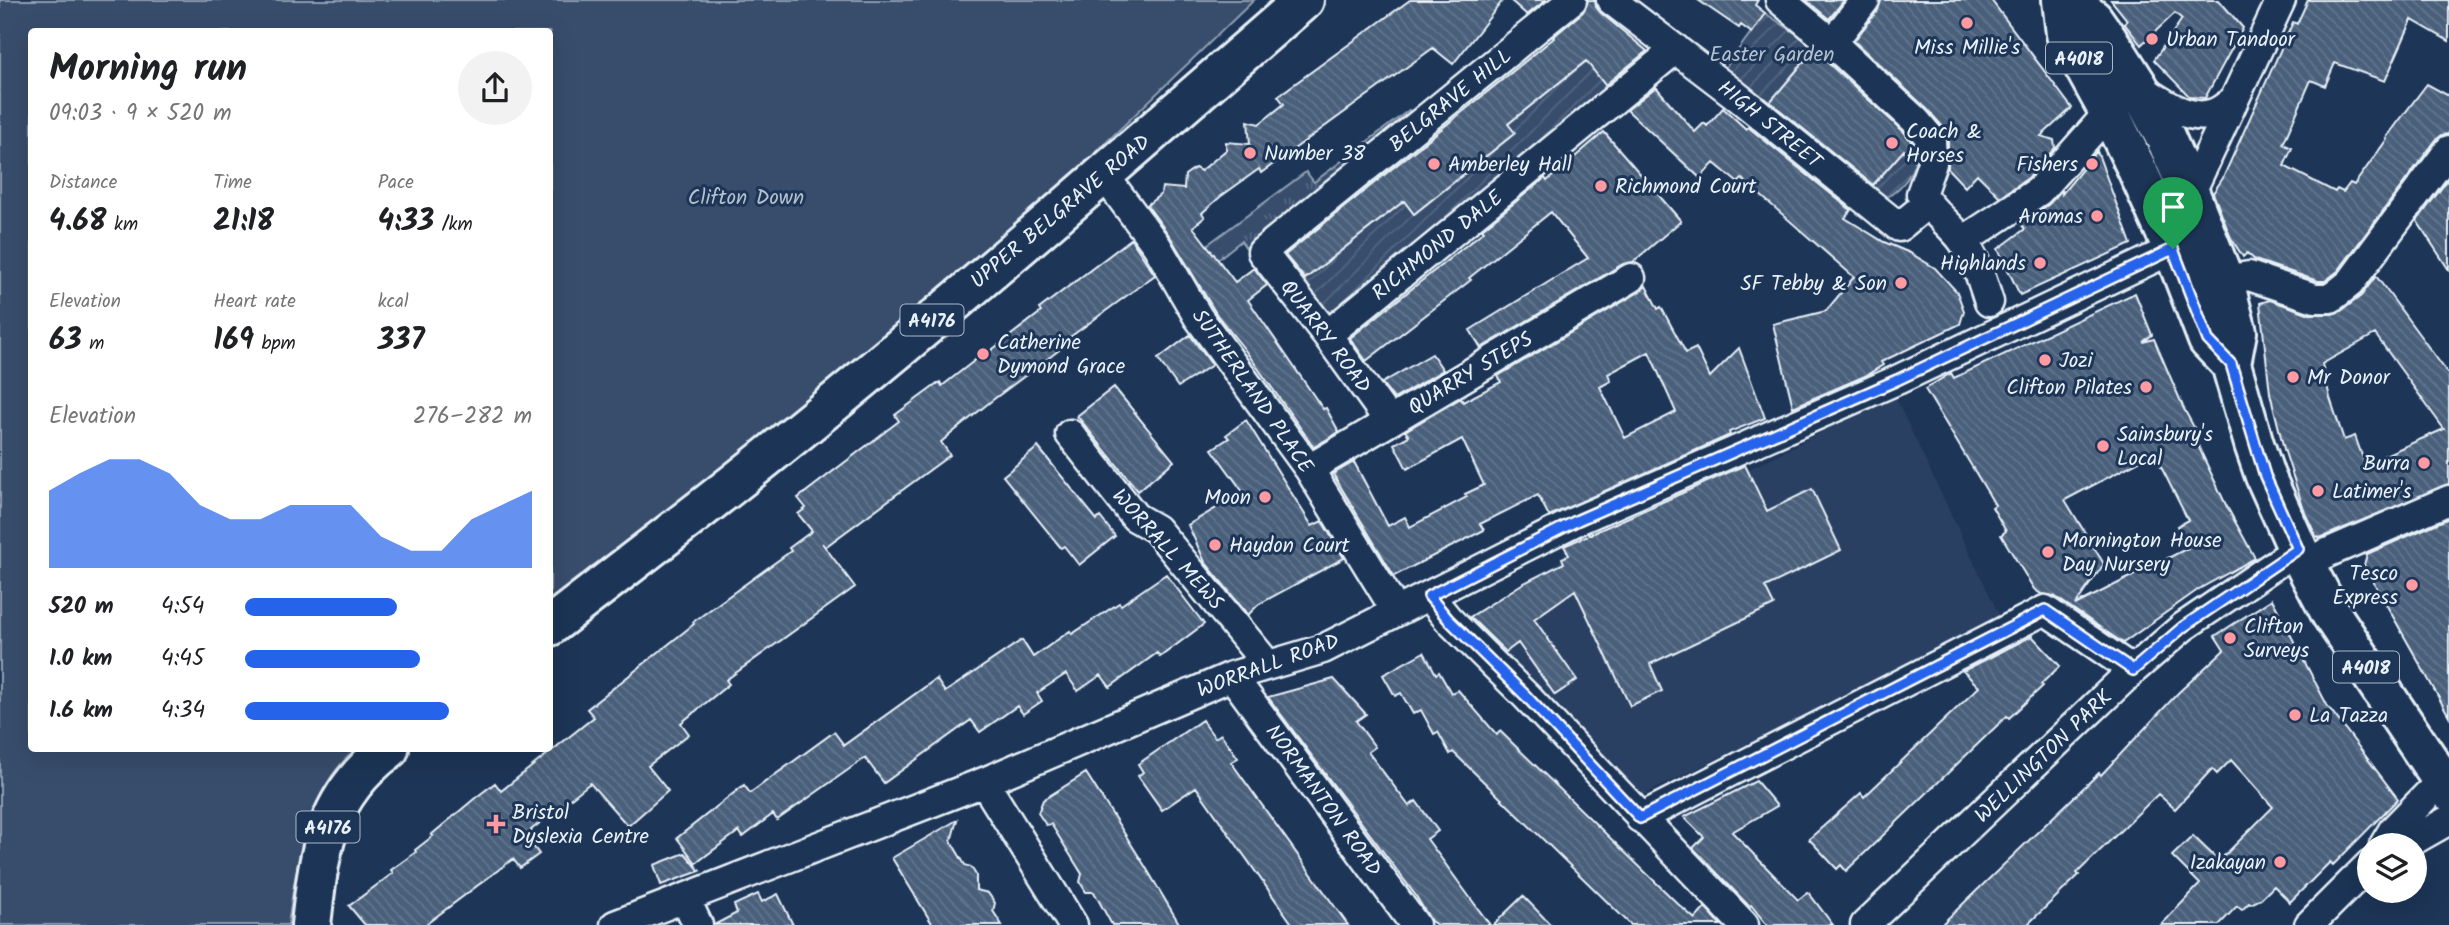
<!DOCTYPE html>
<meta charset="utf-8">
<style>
:root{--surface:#fff;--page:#f2f2f2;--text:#202124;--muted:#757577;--accent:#2563eb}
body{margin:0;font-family:Kalam,sans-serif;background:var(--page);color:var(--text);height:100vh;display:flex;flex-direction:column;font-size:26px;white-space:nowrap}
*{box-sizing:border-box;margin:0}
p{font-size:23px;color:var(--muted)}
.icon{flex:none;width:38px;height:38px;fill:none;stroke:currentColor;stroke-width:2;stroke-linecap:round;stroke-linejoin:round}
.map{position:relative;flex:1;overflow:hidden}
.side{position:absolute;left:28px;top:28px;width:525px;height:724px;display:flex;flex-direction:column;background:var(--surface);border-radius:7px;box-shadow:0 7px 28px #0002}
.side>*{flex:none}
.fabs{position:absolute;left:2357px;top:833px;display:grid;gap:14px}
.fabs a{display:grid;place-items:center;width:70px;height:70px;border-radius:50%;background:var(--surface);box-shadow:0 7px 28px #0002;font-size:35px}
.pin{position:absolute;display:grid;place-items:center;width:60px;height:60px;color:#fff;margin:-72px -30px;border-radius:50% 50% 50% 0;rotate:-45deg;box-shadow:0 0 7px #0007}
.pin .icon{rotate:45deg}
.round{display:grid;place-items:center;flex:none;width:74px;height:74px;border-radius:37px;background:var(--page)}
.overview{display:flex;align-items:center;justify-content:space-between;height:119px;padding:0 21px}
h1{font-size:38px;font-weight:800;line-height:52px}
.figures{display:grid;grid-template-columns:repeat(3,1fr);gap:10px;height:119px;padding:7px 21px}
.figures div{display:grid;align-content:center}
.figures b{font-size:30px;font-weight:800}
.figures small{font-size:19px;font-weight:400}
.figures p{font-size:19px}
.chart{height:196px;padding:14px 21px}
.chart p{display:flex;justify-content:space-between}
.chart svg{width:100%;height:126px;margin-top:7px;fill:var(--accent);opacity:.7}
ul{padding:0 21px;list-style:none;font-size:23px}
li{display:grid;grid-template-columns:112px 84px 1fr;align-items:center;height:52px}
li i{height:18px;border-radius:9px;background:var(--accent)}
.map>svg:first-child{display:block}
</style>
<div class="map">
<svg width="2449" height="925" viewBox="0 0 2449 925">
<defs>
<pattern id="grass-tufts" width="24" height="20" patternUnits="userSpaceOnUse" patternTransform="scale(1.75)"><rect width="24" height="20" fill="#374d6c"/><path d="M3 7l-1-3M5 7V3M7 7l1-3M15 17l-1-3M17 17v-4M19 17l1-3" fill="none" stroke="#546782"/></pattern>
<pattern id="garden-furrows" width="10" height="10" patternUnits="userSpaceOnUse" patternTransform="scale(1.75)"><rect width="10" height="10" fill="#374d6c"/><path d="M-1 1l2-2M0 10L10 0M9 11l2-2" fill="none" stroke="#546782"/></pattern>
<pattern id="building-back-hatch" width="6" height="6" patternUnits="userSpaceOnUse" patternTransform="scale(1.75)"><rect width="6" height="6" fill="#495e7a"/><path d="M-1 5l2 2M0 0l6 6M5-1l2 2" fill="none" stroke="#63768e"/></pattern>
</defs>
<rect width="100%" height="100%" fill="#1d3557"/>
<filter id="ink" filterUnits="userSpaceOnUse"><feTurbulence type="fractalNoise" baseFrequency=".0143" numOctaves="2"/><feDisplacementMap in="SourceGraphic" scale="14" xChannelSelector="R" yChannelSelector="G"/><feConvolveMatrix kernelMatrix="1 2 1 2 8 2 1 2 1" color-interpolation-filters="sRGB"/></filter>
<g filter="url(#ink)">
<path fill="#2a4162" d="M1894 395 2001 619 1639 797 1498 658 1517 644 1510 636 1570 594 1550 569 1562 558 1748 470Z"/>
<path fill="url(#grass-tufts)" stroke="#909fb2" stroke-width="2" d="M1409 110 1416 119 1246 248 1241 241 1218 259 1207 245 1306 172 1314 182Z"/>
<path fill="#374d6c" stroke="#909fb2" stroke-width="2" d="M0 0H1254L1093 155 951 282 711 480 550 603V32H32V749H356C306 792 297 863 288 925H0Z"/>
<path fill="url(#garden-furrows)" stroke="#909fb2" stroke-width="2" d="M1765 13 1816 47 1769 103 1725 68Z
M1598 52 1600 78 1609 90 1326 320 1299 284 1404 201 1414 214 1515 133 1508 124Z
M1920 136C1916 167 1911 183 1883 200L1868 191 1904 150 1907 152Z"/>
<path fill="url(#building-back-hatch)" stroke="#e8f1f8" stroke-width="2" fill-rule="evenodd" d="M1410 0H1503L1453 64 1433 48 1261 173 1259 169 1220 197 1202 213 1205 217 1193 227 1235 282 1254 268 1267 285 1248 300 1323 409 1326 408 1339 432 1314 447 1245 350 1217 315 1171 238 1147 205 1161 194 1162 187 1184 189 1185 175 1195 168 1201 171 1226 150V142L1250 144 1248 121 1259 124 1284 104 1278 96Z
M1510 0H1546L1527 15Z
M1588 0H1595L1596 7 1601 13 1647 51 1605 85 1586 61 1508 124 1515 133 1414 214 1404 201 1305 279 1285 255 1554 38 1553 37 1583 12Z
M1698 0H1758L1755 5 1765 13 1752 33 1741 25 1739 28Z
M1806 0H1844L1829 19Z
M1881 0H1991L2072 108 2041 136 2054 140 2055 148 2028 178 2000 197 1977 174 1965 187 1948 169V138L1944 128 1927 109 1854 41 1878 10Z
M2111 0H2219L2243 28 2205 98 2190 97 2154 60 2182 19 2175 13 2141 45 2124 23 2127 20Z
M2308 0H2449V41L2412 20 2385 81 2335 63 2325 86 2311 80 2283 144 2292 148 2284 166 2335 192 2337 189 2343 192 2350 183 2354 185 2387 139 2386 138 2427 84 2449 96V134L2442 135 2436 140 2338 271 2325 281H2318L2255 260 2247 253 2243 257 2231 238 2213 193 2223 178 2293 22 2297 24Z
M1814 50 1904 132 1913 144 1906 152 1904 150 1873 185 1770 102Z
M1656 87 1695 132 1704 123 1707 126 1723 108 1746 129 1748 127 1851 210 1845 218 1884 242 1910 253 1935 268 1957 292 1964 311 1960 324 1881 362 1883 365 1865 376 1793 407 1773 324 1826 311 1854 277 1742 179 1738 183 1714 163 1700 178 1627 110Z
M1604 132 1681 221 1633 262 1623 264 1481 348 1470 330 1588 258 1551 212 1469 278 1471 280 1366 361 1350 338 1484 231 1482 229 1545 178 1547 181Z
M2097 151 2131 244 2020 295 1998 249 2025 229 2020 223 2048 205 2062 190V194Z
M2449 178V270L2417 221Z
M1131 239 1155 275 1059 345 1062 348 990 402 941 442 950 455 825 547 822 543 855 587 726 680 729 684 681 723 689 734 648 766 668 791 628 826 590 783 531 830 533 834 527 838 539 854 520 868 513 859 425 925H365L349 906 393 873 391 870 416 852 415 850 433 836 431 835 474 799 495 783 501 791 594 717 587 709 694 624 693 622 791 551 789 548 812 531 798 514 806 508 798 498 899 421 895 415 940 382 942 386 988 350 989 352 1041 312 1039 309Z
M2376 276 2449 375V484L2320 538 2316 536 2305 513 2284 449 2270 393 2260 303 2270 300 2310 314H2332L2341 311 2361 296ZM2375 334 2444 429 2365 464 2355 436 2344 440 2330 398 2322 364Z
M1646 286 1658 309 1661 307 1686 353 1696 348 1710 377 1739 348 1765 418 1729 432 1730 435 1549 516 1538 495 1480 524 1484 530 1394 576 1333 474 1354 462 1388 526 1405 517 1410 527 1467 497 1465 494 1484 485 1462 439 1407 469 1394 444 1409 436 1405 431 1461 398 1463 402 1501 382 1498 376 1639 292ZM1649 352 1676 412 1625 438 1600 387 1611 381 1608 374Z
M2135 293 2152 335 2143 342 2154 339 2184 409 2196 431 2192 433 2226 505 2255 558 2199 589 2123 643 2054 596 2041 594 2034 589 2001 535 2006 531 1992 507 1995 505 1988 493 1925 389 1951 373 1954 378ZM2154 453 2188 520 2177 526 2188 548 2075 605 2104 564 2065 500Z
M1190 335 1212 365 1178 387 1158 359Z
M1432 354 1443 370 1394 399 1382 383Z
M1114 387 1174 461 1138 491 1077 416Z
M1246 420 1312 526 1322 521 1344 558 1259 604 1248 615 1205 562 1188 525 1243 492 1212 449 1229 438 1226 435Z
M1038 447 1097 520 1100 517 1115 536 1079 565 1064 546 1061 548 1003 476Z
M1745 465 1767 511 1812 489 1841 550 1765 587 1774 605 1650 664 1662 691 1630 706 1575 590 1534 619 1577 680 1555 695 1518 643 1506 652 1470 617 1522 584 1564 563 1562 558 1569 555 1564 546Z
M2449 518V716L2364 565 2367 554Z
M1166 574 1204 624 1160 657 1157 653 1110 687 1101 675 1078 691 1066 674 1037 693 1042 701 1023 714 1017 706 980 732 971 720 884 783 865 758 777 820 773 814 743 837 739 831 696 863 677 838 744 785 750 793 834 732 844 745 936 679 945 692 1022 640 1033 657 1070 631 1072 634 1119 603 1121 605Z
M2272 599 2327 705 2398 799 2333 865 2330 862 2290 902 2274 886 2261 899 2251 904 2249 903 2242 910 2237 906 2219 925H2161L2200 884 2172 856 2193 836 2219 861 2273 807 2231 760 2217 774 2212 769 2175 809 2158 794 2077 873 2079 875 2027 925H1941L2099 773 2101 775 2178 693 2224 650 2215 636Z
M2032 636 2060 666 2041 684 2043 686 2009 718 2007 716 1846 871 1841 865 1837 869 1809 839 1861 793 1864 797 1979 687 1963 671Z
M1424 652 1436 674 1439 672 1451 693 1458 690 1497 735 1500 731 1678 904 1695 919 1705 908 1721 925H1631L1453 752 1450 754 1438 732 1434 734 1421 710 1413 714 1401 693 1395 696 1383 675Z
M1334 679 1366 714 1356 721 1375 747 1368 752 1409 806 1416 801 1438 831 1427 839 1490 925H1437L1431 921 1416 896 1268 697Z
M1202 720 1215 738 1221 734 1238 758 1231 762 1348 925H1293L1196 787 1162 810 1138 776 1143 772 1138 764Z
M1086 773 1145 866 1180 925H1112L1094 892H1086L1080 882 1082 874 1051 824 1046 825 1038 813 1043 800Z
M1756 781 1777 806 1732 832 1798 900 1808 892 1833 925H1767L1751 905 1749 906 1693 848 1704 837 1684 817Z
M957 820 951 841 965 865 971 867 976 875V890L988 893 995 903 993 911 1002 925H933L892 858Z
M685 853 700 871 661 885 654 865Z
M758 894 762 902 778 894 793 925H714L737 913 734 905Z
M1523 896 1551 925H1493Z"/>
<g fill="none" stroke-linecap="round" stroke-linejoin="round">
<g stroke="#e8f1f8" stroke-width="33">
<path id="street" d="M1611 0 1733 93 1899 227 1927 204
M1780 0 1832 43 1916 121 1931 139 1932 163 1921 194C1932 212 1950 224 1962 240 1976 258 1982 281 1989 302
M1832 43 1865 0
M2139 87C2160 100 2188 123 2214 113 2221 111 2227 105 2233 101
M1104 175 1157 246 1198 317 1309 469 1396 611
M2190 194 2281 0
M1963 241 2039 191 2109 112
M2224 280 2249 276 2315 298H2331L2350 283 2449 150
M1327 335 1676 49
M1389 421 1327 335 1262 252 1572 0
M1070 434 1135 517 1156 529 1267 664
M1309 469 1631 278
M2304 563 2449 500
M1429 596 1448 619 1526 696 1744 925
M1232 676 1415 925
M984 782 1073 925
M1640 818 2045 610 2133 670
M2384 845 2393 830 2441 781 2449 778
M2405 845 2449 820
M685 898 698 925
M615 925 984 782 1232 676 1323 649 1578 520 1897 380 2173 249
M1865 925 2133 670 2183 627 2298 549
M2309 925 2370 864"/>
</g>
<g stroke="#e8f1f8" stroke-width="44">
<path id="primary" d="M2062 0 2066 34 2109 112 2136 167 2173 249 2208 340 2231 364
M2067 0 2093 19 2117 53 2138 86 2166 139 2190 194 2224 280 2230 305 2237 332 2231 364 2254 444 2265 476 2304 563 2331 614 2449 791
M550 626C614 576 679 527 742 477 934 324 1119 161 1304 0
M311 925C319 851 325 797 389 749"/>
</g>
<use href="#street" stroke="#1d3557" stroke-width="28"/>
<use href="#primary" stroke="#1d3557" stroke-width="38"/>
</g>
</g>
<g fill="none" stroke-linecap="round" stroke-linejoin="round" filter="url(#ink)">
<g stroke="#fff" stroke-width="14">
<path id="route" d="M2173 249 2208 340 2231 364 2265 476 2298 549 2183 627 2133 670 2045 610 1640 818 1526 696 1448 619 1429 596 1578 520 1897 380Z"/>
</g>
<use href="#route" stroke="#2563eb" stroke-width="9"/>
</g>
<g fill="#ff9aa2" stroke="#1d3557" stroke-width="2.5">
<circle cx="1967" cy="23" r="7"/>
<circle cx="2152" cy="39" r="7"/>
<circle cx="1892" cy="143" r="7"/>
<circle cx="1250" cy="153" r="7"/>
<circle cx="1434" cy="164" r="7"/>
<circle cx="2092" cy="164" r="7"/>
<circle cx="1601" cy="186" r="7"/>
<circle cx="2097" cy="216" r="7"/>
<circle cx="2040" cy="263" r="7"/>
<circle cx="1901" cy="283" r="7"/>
<circle cx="983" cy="354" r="7"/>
<circle cx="2045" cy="360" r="7"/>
<circle cx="2293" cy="377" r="7"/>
<circle cx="2146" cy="387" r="7"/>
<circle cx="2103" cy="446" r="7"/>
<circle cx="2424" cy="463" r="7"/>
<circle cx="2318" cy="491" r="7"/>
<circle cx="1265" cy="497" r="7"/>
<circle cx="1215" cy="545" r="7"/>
<circle cx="2048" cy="552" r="7"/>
<circle cx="2412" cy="585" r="7"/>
<circle cx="2230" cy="638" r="7"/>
<circle cx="2295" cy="715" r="7"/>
<path d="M492.5 813.5h7v7h7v7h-7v7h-7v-7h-7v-7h7z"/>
<circle cx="2280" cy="862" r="7"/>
</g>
<g text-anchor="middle" stroke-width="6" stroke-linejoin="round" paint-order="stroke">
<g fill="#1d3557" stroke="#abb9c8" stroke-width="2">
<rect x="2046" y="42.5" width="66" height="31" rx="5"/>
<rect x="900.5" y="304.5" width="63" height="31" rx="5"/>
<rect x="2333" y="651.5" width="66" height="31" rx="5"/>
<rect x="296.5" y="811.5" width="63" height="31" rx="5"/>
</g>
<g font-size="19" font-weight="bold" fill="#e8f1f8">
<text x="2079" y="65">A4018</text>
<text x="932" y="327">A4176</text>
<text x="2366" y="674">A4018</text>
<text x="328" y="834">A4176</text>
</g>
<g font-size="21" fill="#e8f1f8" stroke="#1d3557" text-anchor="start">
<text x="2166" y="46">Urban Tandoor</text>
<text x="1967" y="54" text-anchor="middle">Miss Millie's</text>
<text x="1906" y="138">Coach &amp;<tspan x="1906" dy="24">Horses</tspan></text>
<text x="1264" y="160">Number 38</text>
<text x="1448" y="171">Amberley Hall</text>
<text x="2078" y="171" text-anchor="end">Fishers</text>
<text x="1615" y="193">Richmond Court</text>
<text x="2083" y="223" text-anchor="end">Aromas</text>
<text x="2026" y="270" text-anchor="end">Highlands</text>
<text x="1887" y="290" text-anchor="end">SF Tebby &amp; Son</text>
<text x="997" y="349">Catherine<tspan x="997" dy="24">Dymond Grace</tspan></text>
<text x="2059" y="367">Jozi</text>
<text x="2307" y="384">Mr Donor</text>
<text x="2132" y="394" text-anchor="end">Clifton Pilates</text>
<text x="2117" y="441">Sainsbury's<tspan x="2117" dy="24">Local</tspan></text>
<text x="2410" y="470" text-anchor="end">Burra</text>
<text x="2332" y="498">Latimer's</text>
<text x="1251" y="504" text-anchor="end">Moon</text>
<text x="2062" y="547">Mornington House<tspan x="2062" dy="24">Day Nursery</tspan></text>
<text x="1229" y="552">Haydon Court</text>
<text x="2398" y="580" text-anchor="end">Tesco<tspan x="2398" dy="24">Express</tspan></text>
<text x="2244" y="633">Clifton<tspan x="2244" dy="24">Surveys</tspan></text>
<text x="2309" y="722">La Tazza</text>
<text x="512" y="819">Bristol<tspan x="512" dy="24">Dyslexia Centre</tspan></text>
<text x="2266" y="869" text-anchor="end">Izakayan</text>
</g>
<g font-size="21" fill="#b3c0ce" stroke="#1d3557">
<text x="1772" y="61">Easter Garden</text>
<text x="746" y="204">Clifton Down</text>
</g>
<g font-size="21" fill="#e8f1f8" stroke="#1d3557">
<text transform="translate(1450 100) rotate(-39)" y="7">BELGRAVE HILL</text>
<text transform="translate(1770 124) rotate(39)" y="7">HIGH STREET</text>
<text transform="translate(1060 211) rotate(-40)" y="7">UPPER BELGRAVE ROAD</text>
<text transform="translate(1437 245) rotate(-39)" y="7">RICHMOND DALE</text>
<text transform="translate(1326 336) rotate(53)" y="7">QUARRY ROAD</text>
<text transform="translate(1470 373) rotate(-31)" y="7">QUARRY STEPS</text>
<text transform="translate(1253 391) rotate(55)" y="7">SUTHERLAND PLACE</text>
<text transform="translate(1168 549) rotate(48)" y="7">WORRALL MEWS</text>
<text transform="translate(1268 665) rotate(-20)" y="7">WORRALL ROAD</text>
<text transform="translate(2043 756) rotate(-44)" y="7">WELLINGTON PARK</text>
<text transform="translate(1324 800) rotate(54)" y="7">NORMANTON ROAD</text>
</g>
</g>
</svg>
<div class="fabs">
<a><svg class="icon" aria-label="layers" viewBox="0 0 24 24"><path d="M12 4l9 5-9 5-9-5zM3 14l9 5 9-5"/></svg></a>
</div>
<div class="pin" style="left:2173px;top:249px;background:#1e9e55"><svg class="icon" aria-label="arrive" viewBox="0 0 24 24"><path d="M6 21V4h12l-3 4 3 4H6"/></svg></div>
<section class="side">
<div class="overview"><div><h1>Morning run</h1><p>09:03 · 9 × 520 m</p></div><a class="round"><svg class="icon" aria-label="share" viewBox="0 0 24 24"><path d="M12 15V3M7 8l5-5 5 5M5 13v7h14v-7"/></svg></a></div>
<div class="figures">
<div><p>Distance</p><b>4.68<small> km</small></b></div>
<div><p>Time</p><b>21:18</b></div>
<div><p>Pace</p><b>4:33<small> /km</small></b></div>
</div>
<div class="figures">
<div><p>Elevation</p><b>63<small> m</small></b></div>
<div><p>Heart rate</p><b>169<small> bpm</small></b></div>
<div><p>kcal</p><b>337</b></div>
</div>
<div class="chart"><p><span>Elevation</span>276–282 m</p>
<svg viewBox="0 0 160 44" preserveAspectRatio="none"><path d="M0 44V17L10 11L20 6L30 6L40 11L50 22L60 27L70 27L80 22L90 22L100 22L110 33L120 38L130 38L140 27L150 22L160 17V44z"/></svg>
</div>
<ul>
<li><b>520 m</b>4:54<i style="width:53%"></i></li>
<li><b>1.0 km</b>4:45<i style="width:61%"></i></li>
<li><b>1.6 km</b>4:34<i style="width:71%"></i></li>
</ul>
</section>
</div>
